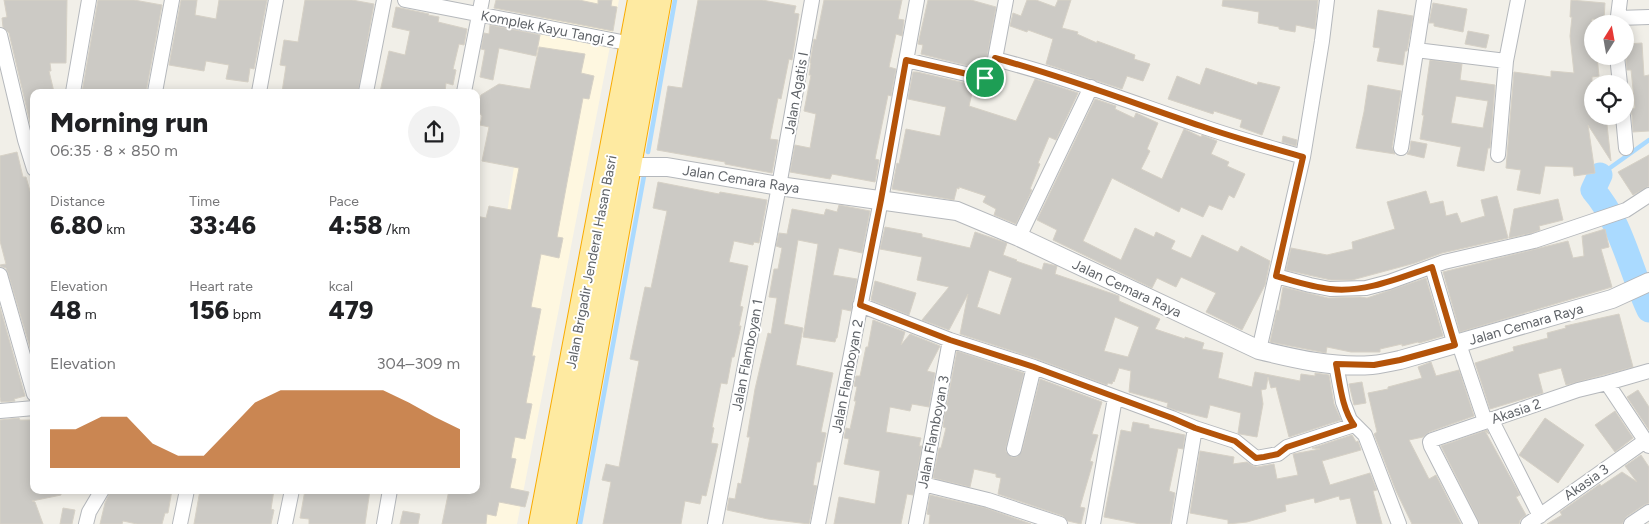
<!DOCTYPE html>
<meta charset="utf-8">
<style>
:root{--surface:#fff;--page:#f2f2f2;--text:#202124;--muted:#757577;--accent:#b45309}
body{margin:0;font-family:Figtree,sans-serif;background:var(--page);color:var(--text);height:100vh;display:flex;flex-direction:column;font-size:19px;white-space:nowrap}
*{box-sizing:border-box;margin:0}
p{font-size:16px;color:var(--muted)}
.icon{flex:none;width:28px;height:28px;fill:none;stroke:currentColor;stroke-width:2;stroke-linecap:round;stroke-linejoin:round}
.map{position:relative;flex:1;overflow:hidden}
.panel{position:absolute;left:30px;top:89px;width:450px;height:405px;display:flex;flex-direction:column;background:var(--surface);border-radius:10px;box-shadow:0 2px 12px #0003}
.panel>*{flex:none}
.needle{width:32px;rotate:11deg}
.controls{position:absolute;left:1584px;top:15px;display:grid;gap:10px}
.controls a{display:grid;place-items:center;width:50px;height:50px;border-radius:50%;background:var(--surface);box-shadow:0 2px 12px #0003;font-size:25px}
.pin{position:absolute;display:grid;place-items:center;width:42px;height:42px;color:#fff;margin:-21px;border:2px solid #fff;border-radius:50%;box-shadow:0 1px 5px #0007}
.round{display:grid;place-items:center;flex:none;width:52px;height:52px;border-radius:26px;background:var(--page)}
.head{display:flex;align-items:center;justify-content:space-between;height:85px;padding:0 20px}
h1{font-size:28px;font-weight:800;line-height:38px}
.stats{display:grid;grid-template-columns:repeat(3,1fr);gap:8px;height:85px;padding:5px 20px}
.stats div{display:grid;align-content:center}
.stats b{font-size:25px;font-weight:800}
.stats small{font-size:14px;font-weight:400}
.stats p{font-size:14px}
.chart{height:140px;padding:10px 20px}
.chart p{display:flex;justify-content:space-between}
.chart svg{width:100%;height:90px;margin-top:5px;fill:var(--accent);opacity:.7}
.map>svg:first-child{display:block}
</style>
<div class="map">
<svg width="1649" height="524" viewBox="0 0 1649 524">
<rect width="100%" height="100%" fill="#f1efe8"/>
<path fill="#fef7e0" d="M547 0H619L517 524H449L476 490 502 246 514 167 520 169 533 94 535 65Z"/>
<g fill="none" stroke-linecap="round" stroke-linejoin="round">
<path stroke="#aadaff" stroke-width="4.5" d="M648 152 675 0
M1600 175 1649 140
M580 524 644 176"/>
<path stroke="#aadaff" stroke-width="25" d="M1600 175 1593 190C1622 223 1630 270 1649 310"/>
</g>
<path fill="#cccac5" stroke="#d6d1c6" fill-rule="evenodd" d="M4 0H67L66 63H50L51 71H49L54 92H34V131H32L9 33 3 27 2 18 7 17Z
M98 0H134L162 5 146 92H82Z
M181 0H197L195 15 216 19 219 0H267L254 69 250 68 248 82 226 79 229 65 206 61 204 71 169 65Z
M305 0H352L374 4 358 92H282L286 66 280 65 284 40 298 42Z
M496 0H579L598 4V0H612L611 6 617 7 613 31 494 8Z
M698 0H762L796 6 794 13 799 14 792 60 789 59 781 99 778 98 770 139 778 140 772 173 725 164V162L657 150 668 86 682 88Z
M824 0H902L898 19 904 20 902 36 896 34 889 67 896 69 891 96 888 95 875 159 879 160 875 182 832 174 830 179 790 172 795 145 810 148 816 114 804 111 811 75H809L811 63H810L814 39 816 40Z
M928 0H971L996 7 987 57 983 67 978 66 977 68 921 54 923 45 918 44Z
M1027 0H1036L1055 7 1058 0H1071L1062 28 1078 32 1077 34 1097 43V41L1135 55 1134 59 1150 64 1143 81 1127 76 1122 89 1046 64 1053 39 1028 30 1027 32 1010 26 1013 13 1021 16Z
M1223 0H1318L1315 29 1296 25 1295 32 1279 29V27L1258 23 1259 12 1222 6Z
M1571 0 1605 3 1604 20 1592 19 1588 50H1592V56H1597L1599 76 1592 77V116H1606L1611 161 1588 125 1595 173 1574 176 1573 167 1545 166 1540 194 1517 190 1521 170 1506 168 1514 72 1551 77V71L1574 73 1570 36 1572 17H1570Z
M1433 3 1467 9 1463 32 1434 26V23H1429Z
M396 7 429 14 428 15 439 17 438 22 467 29 464 45 459 44 453 69 456 70 453 85 446 83 445 92H380L389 51 405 55 410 31 392 27Z
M1378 10 1413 16 1407 51H1405L1403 65 1377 61 1380 48 1373 47Z
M490 25 540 35 536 56 499 48 493 80 480 77 485 50 481 49 484 33 489 34Z
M1468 31 1489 35 1486 48 1465 44Z
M1642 43 1644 76 1649 75V131L1633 132 1632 115 1629 109 1635 108 1631 70H1627L1625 44Z
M539 47 585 54 581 73 594 76 589 99 583 98 568 177 557 237 563 238 559 258 541 254 531 307 541 309 532 356H535L526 403 532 404 525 439 515 437 511 458 516 459 510 488 529 492 525 507 499 502 496 516 487 514 486 524H442L449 490H476V216L486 218 489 206 511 210 519 168 482 161 489 127 480 125 482 116 478 111 479 100 481 95 499 84 530 89Z
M1430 60 1462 64 1460 80 1495 85 1490 148H1488L1484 171 1457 166 1461 147 1420 139 1424 115H1422ZM1456 96 1488 101 1483 128 1451 123Z
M1206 68 1257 85 1258 82 1280 87 1262 135 1240 127 1242 120 1214 111 1213 114 1168 99 1177 76 1200 85Z
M913 72H917L974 85 969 106 1016 121 1035 79 1078 93 1056 140 1049 137 1038 163 1040 164 1030 189 1032 190 1016 224 994 215 996 209 983 202 986 196 959 187V189L957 188 954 200 892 189 897 163 899 164 906 129 940 136 946 107 908 99Z
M1368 85 1401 91 1392 147 1395 154 1356 148 1364 112Z
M1095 99 1116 106 1115 109 1134 118 1136 113 1158 123 1147 149 1150 151 1141 169 1162 179 1184 129 1201 137 1202 135 1217 141 1211 154 1229 162 1227 166 1245 174 1234 198 1229 195 1222 210 1209 205 1203 217 1181 207 1179 212 1112 178 1083 241 1121 260 1135 228 1154 237 1156 232 1175 241 1171 249 1191 258 1202 235 1238 252 1241 246 1270 261 1265 285 1242 330 1206 312 1216 293 1181 277 1176 287 1157 278 1152 288 1053 240 1057 230 1037 220Z
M1283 136 1297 140 1296 146 1282 142Z
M1411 141 1427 144 1424 158 1407 154 1410 150Z
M17 152 23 177H26L34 205V361L8 273 6 268 0 266V265L6 264 0 241V156Z
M1649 155V186L1633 195 1618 172Z
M658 182 719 194 720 192 767 200 759 243 754 242 753 245 734 241 729 262 748 266 740 306 743 307 739 326H741L734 357H732L727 384 721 383 712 427 714 428 711 443 718 444 706 496 702 495 700 504 685 501 681 524H603L611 482 602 480 606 464 619 467 639 361 630 359 645 287 651 288 667 211 653 208Z
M1426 191 1430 204 1443 201 1446 216 1457 213 1461 223 1485 216 1481 200 1497 196 1508 238 1442 253 1415 263 1352 280H1331L1286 270 1291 248 1327 255 1353 249 1352 242 1395 229 1387 202Z
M1558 199 1563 220 1539 226 1540 230 1532 233 1509 238 1514 209Z
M839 205 870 211 862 253 839 248 833 275 857 279 851 311 842 309 837 338H836L835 342 803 337 818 244 798 240 784 324 803 328 796 365 833 373 821 432 826 433 820 462H817L813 485 817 486 809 524 768 519 727 510 729 498 735 499 738 483 741 484 750 437H747L755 389 768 333 771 334 777 298 769 297 774 269H778L782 248 776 246 779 233 787 234 792 209 824 215 826 209 837 212Z
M885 227 922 234V237L970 248 975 232 1007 243 1003 255 1017 260 1016 261 1042 270 1044 263 1057 266 1055 274 1119 296V301L1160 319 1155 329 1185 339V337L1204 343 1202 349 1223 353 1218 378 1252 387 1255 372 1300 381 1301 374 1315 376V373L1329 375 1334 404 1341 420 1289 437 1276 387 1271 388 1268 377 1266 389 1261 390 1263 404 1257 437 1240 434 1238 433 1241 413 1210 405 1207 418 1175 410 1167 407 1168 403 1129 392 1131 371 1119 368 1114 382 1113 381 1112 384 1108 383 1107 385 1037 359 960 334 968 294 949 330 922 320 949 287 917 280 922 257 880 249ZM989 270 1012 278 1000 315 977 307ZM1115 317 1139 327 1128 357 1104 351Z
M1605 229 1609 247 1601 249 1612 287 1460 332 1443 272 1568 241 1573 258 1584 256 1582 236Z
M1426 278 1443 336 1419 343 1418 342 1402 346V344L1380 349V352H1351L1327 347 1326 353 1270 342 1277 310 1279 311 1283 287 1328 298 1360 297 1367 298Z
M875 281 916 293 909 315 871 300Z
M0 307 25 396 14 399 15 401 1 402 0 397Z
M1619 314 1633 367 1566 385 1561 368 1538 374 1543 393 1490 409 1475 363 1514 351 1513 347 1548 338 1547 333 1566 328 1565 326Z
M873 320 905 332 901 345 910 334 940 346 927 371 935 373 929 407 912 404 910 411 890 407 886 432 921 438 919 446H922L913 495 907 494 901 524H834L839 497 875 504 880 471 844 464 849 439 844 438 846 428 850 429 856 401H854L857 387 854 386 856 376H860L866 347H868Z
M957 351 1024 373 1006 447V452L1011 457H1017L1022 451 1040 379 1102 402 1092 434 1098 435 1090 461 1093 462 1080 507 1085 508 1081 524 1068 521 1063 516 998 494 1001 478 996 477V474L974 469 970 487 933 478 939 448H941L946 428 943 427 945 413Z
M1431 362 1436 376 1459 370 1474 416 1429 432 1423 437 1409 440 1429 479 1436 475 1461 524H1412L1396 491 1374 434 1377 432 1368 393 1388 389V387L1422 378 1418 367Z
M1362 382 1366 403 1354 405 1349 384Z
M1638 390 1649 407V430L1627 397Z
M1615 411 1633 438 1615 452 1595 425Z
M19 418 20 420H34V490H61V495L32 501 35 502 43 524H0V420Z
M1545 418 1584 445 1558 483 1519 455Z
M1133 422 1149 425V428L1185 435 1183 449 1178 448 1169 491 1175 493 1170 524H1140L1104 517 1121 430 1131 432Z
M1487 430 1489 434 1485 431 1520 495 1516 497 1526 515 1520 520 1519 524H1480L1441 446Z
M1352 435 1356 442 1358 441 1361 450 1322 461 1330 485 1370 473 1377 490 1373 491 1382 524H1357L1350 498 1340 500 1339 496 1315 503 1314 498 1285 505 1286 511 1247 522 1228 524V520L1190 513 1200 451 1234 457 1233 464 1247 462 1253 466 1257 467 1274 464 1277 479 1298 475 1293 454 1320 449 1312 448Z
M1641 455 1649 467V503L1644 505 1626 517 1622 524H1547L1562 515 1560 512 1600 484 1601 486 1622 472 1637 482 1625 466Z
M111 490H172L168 513H165L162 524H137L123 521 122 524H100L105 503Z
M200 490H274L271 509 274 510 271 524H194Z
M305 490H370L365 524H309V519L300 518Z
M930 495 986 508 1031 524H929L930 515 927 514Z
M63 508 75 510 72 524H60Z
M403 511 420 514 418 524H400Z"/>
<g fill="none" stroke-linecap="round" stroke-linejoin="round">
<g stroke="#b5b8bc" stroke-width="16">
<path id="minor" d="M405 0 632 44
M1618 18 1649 17
M1617 24 1620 0
M0 35 25 140 34 169
M1416 50 1506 61
M1617 56 1620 84
M995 59C1066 77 1133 103 1201 126 1235 138 1269 147 1303 157
M906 60 983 78 989 76 995 59 1006 0
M73 92 89 0
M155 92 172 0
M259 92 276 0
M366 92 384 0
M464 92 482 0
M1623 116 1626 148
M1401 148 1424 0
M1498 155 1506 61 1518 0
M1019 237 1091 87
M1432 267 1455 345
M0 275 34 394
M1276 276 1310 285 1330 289 1366 288 1389 282 1444 262 1534 241 1626 210 1649 195
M860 305 950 340 1034 367 1172 418 1195 428 1235 441 1256 458 1278 454 1287 447 1354 425
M1459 344 1485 421
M1259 350 1303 157 1322 41 1327 0
M1336 364 1343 402 1350 420 1365 435 1399 524
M1607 383 1649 446
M0 411 34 408
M1491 419 1540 516
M1014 449 1034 367
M923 484 988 500 1060 524
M86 524 89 512 102 490
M180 524 187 490
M285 524 292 490
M384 524 390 490
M715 524 779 186 812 0
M818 524 881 200 917 0
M916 524 950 340
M1093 524 1115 398
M1179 524 1195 428
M1471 524 1431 446 1430 442 1432 440 1578 390 1607 383 1649 371
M1528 524 1645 441
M1631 524 1649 512"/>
</g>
<g stroke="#b5b8bc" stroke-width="20">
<path id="tertiary" d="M617 167H667L779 186 957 211 1019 237 1259 350C1296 359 1334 368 1372 365 1382 364 1391 362 1400 360L1612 299 1649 282"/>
</g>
<g stroke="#f9ab00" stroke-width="26">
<path id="trunk" d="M541 524 640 0
M564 524 659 0"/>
</g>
<use href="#minor" stroke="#fff" stroke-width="14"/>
<use href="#tertiary" stroke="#fff" stroke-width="18"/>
<use href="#trunk" stroke="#feeaa1" stroke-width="24"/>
</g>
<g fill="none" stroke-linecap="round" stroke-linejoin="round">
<g stroke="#fff" stroke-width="10">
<path id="route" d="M995 58C1066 77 1133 103 1201 126 1235 138 1269 147 1303 157L1276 276C1294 281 1312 287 1330 289 1365 293 1399 278 1432 267L1455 345 1400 360 1374 365 1336 364C1340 384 1342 409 1354 425L1287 447 1278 454 1264 457 1256 458 1235 441 1195 428 1172 418 1034 367 950 340 860 305 881 200 906 60 985 78 990 76Z"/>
</g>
<use href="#route" stroke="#b45309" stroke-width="6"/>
</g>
<g text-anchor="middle" stroke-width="4" stroke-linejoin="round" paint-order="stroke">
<g font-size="14" fill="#5f6368" stroke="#fff">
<text transform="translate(548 28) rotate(11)" y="5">Komplek Kayu Tangi 2</text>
<text transform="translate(796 93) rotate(-80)" y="5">Jalan Agatis I</text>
<text transform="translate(741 179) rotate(9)" y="5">Jalan Cemara Raya</text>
<text transform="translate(591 262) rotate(-79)" y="5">Jalan Brigadir Jenderal Hasan Basri</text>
<text transform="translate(1127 288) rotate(25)" y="5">Jalan Cemara Raya</text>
<text transform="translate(1526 324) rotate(-16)" y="5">Jalan Cemara Raya</text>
<text transform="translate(747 355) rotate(-79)" y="5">Jalan Flamboyan 1</text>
<text transform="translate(847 376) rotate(-79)" y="5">Jalan Flamboyan 2</text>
<text transform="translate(1516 411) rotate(-19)" y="5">Akasia 2</text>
<text transform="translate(933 432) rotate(-79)" y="5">Jalan Flamboyan 3</text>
<text transform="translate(1586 482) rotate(-35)" y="5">Akasia 3</text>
</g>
</g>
</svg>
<div class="controls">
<a><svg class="needle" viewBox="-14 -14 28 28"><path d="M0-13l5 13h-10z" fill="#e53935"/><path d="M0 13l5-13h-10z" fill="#757577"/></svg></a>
<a><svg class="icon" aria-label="locate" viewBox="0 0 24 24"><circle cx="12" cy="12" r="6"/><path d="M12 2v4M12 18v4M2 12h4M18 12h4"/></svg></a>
</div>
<div class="pin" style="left:985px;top:78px;background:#1e9e55"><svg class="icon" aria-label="arrive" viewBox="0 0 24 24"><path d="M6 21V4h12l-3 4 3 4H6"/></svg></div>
<section class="panel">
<div class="head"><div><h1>Morning run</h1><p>06:35 · 8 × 850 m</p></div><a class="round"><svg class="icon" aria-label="share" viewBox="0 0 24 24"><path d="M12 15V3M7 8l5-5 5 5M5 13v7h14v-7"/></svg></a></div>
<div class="stats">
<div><p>Distance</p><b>6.80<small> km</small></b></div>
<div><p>Time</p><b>33:46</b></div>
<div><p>Pace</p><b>4:58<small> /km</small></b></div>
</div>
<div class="stats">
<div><p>Elevation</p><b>48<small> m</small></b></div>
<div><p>Heart rate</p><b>156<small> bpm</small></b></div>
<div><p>kcal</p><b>479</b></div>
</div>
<div class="chart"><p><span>Elevation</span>304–309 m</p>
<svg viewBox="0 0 160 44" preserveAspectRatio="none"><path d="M0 44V25L10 25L20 19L30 19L40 32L50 38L60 38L70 25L80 12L90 6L100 6L110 6L120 6L130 6L140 12L150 19L160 25V44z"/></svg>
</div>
</section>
</div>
